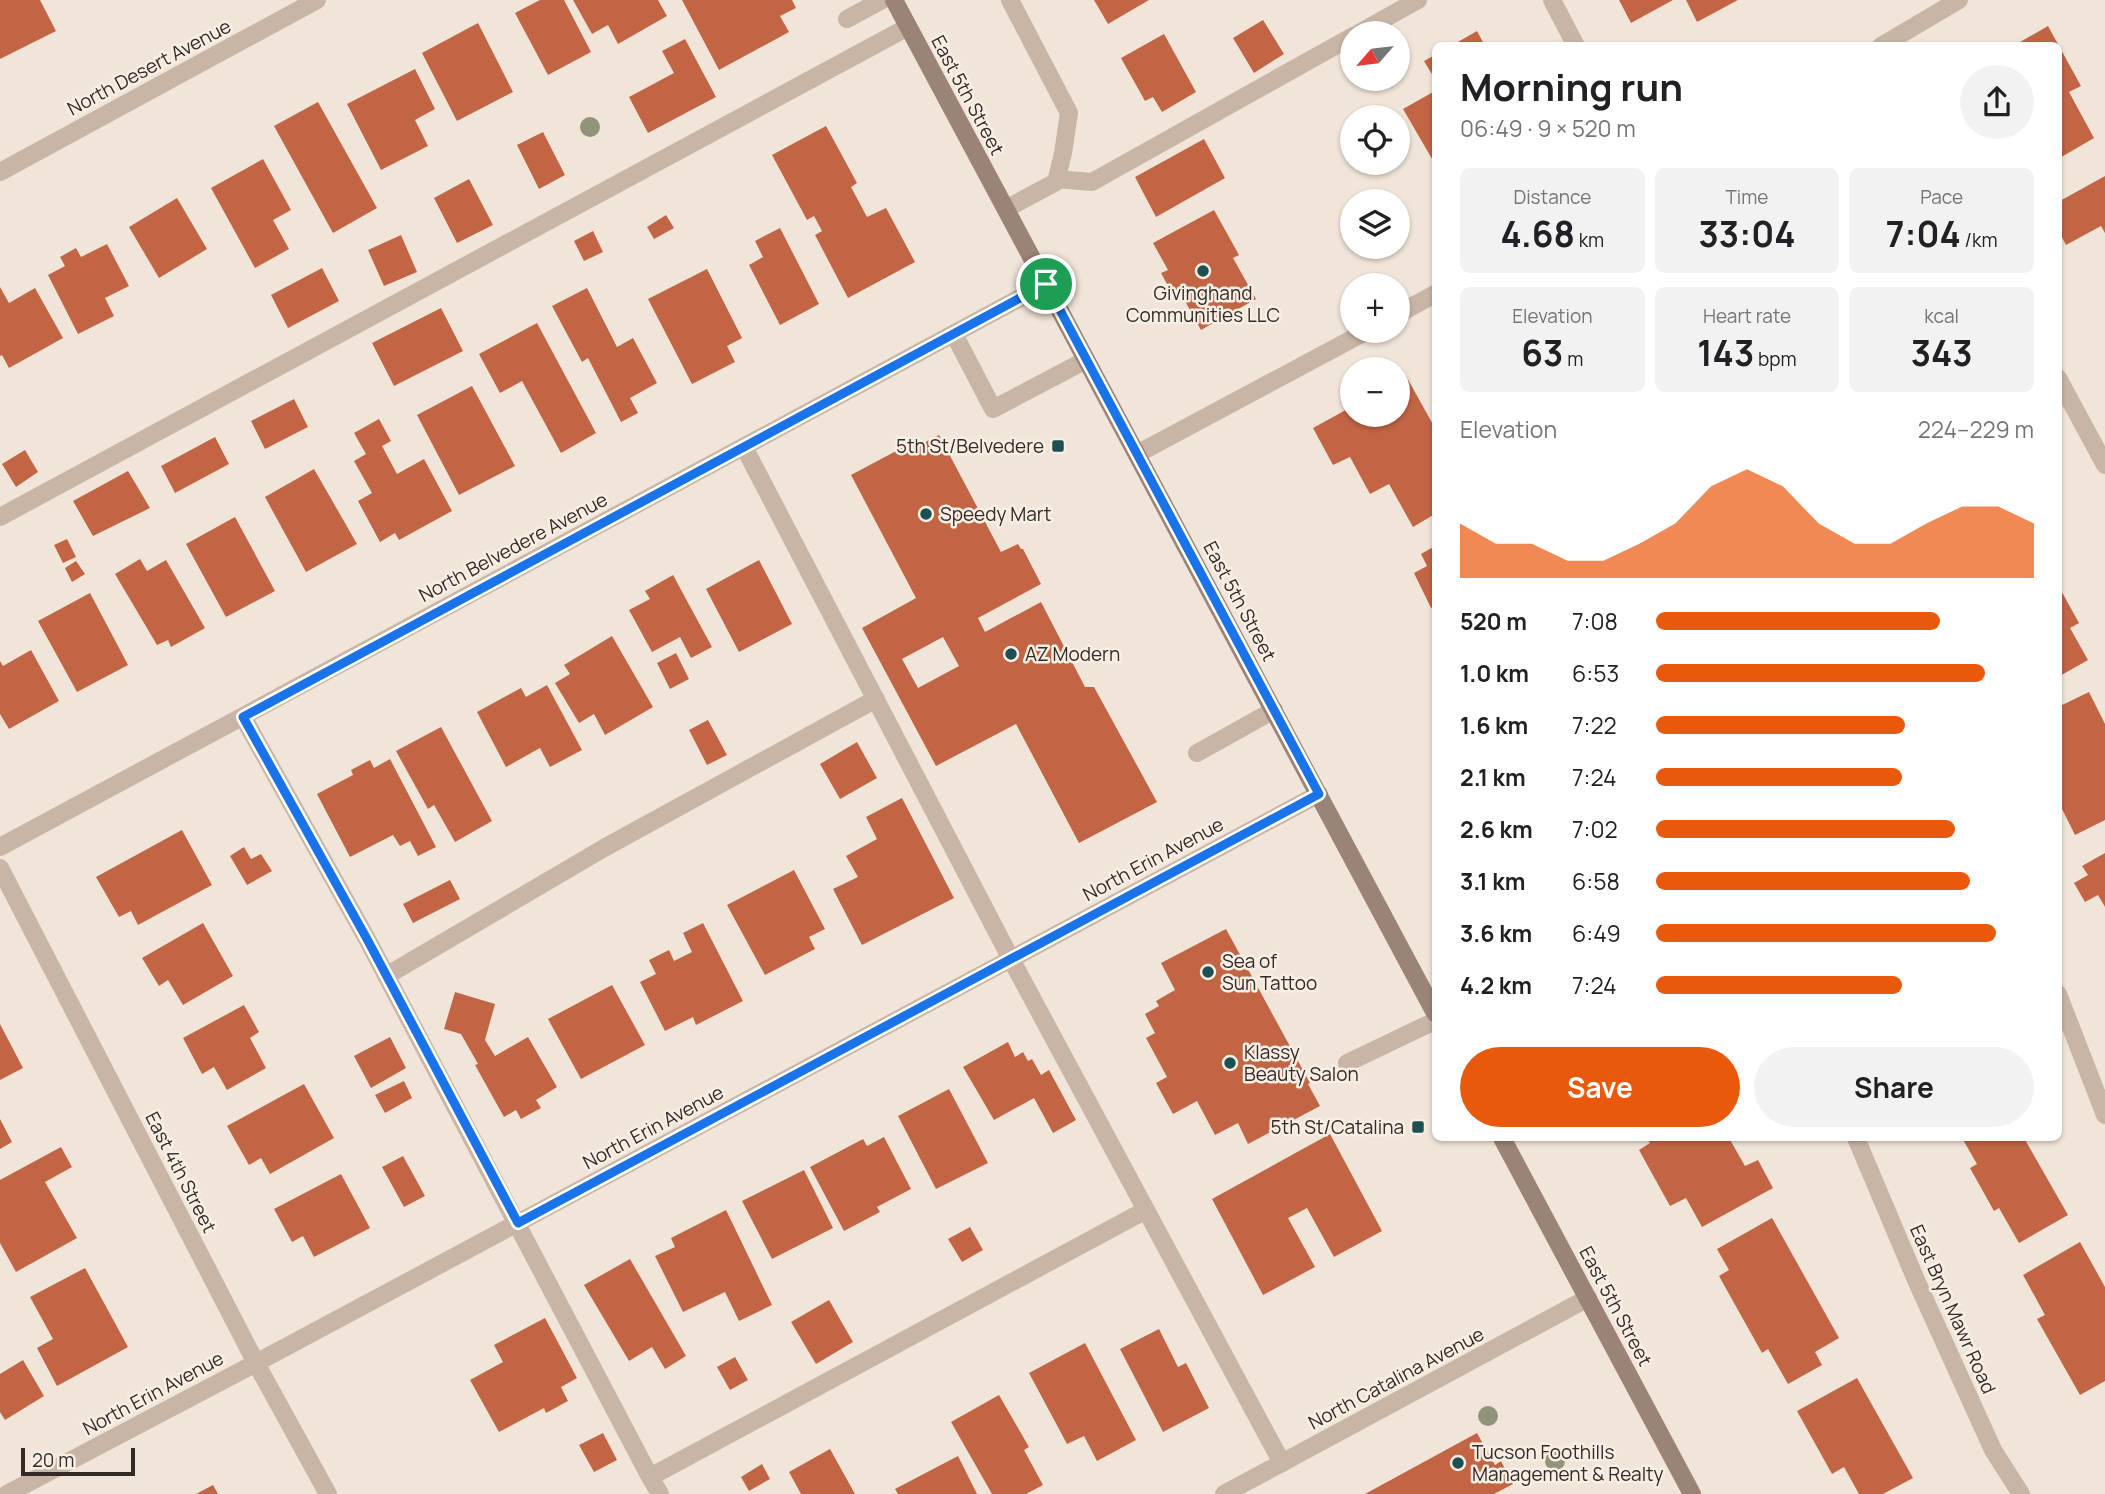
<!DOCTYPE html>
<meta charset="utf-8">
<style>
:root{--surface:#fff;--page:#f2f2f2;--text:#202124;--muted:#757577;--accent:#ea580c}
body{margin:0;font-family:Manrope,sans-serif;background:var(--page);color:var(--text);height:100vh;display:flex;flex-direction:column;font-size:26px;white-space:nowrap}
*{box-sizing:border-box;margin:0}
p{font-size:23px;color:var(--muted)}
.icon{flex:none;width:38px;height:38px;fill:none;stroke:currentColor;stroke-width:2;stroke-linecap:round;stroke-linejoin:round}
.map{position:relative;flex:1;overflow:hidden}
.drawer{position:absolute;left:1432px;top:42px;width:630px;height:1099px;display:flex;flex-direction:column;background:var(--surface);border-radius:10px;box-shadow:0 2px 5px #0004}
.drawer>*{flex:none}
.needle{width:46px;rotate:242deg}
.tools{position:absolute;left:1340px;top:21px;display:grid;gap:14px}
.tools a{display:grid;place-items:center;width:70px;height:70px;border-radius:50%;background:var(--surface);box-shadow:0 2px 5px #0004;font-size:35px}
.scale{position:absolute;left:21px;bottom:18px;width:114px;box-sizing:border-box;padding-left:7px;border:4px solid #332a26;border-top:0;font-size:19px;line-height:24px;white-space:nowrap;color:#332a26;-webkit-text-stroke:5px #f8efe4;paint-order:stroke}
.pin{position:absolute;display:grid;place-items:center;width:60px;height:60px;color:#fff;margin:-30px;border:4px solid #fff;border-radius:50%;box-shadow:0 2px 7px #0007}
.round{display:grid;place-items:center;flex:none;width:74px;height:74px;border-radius:37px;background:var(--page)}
.head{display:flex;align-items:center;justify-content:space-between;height:119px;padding:0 28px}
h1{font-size:38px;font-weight:700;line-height:52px}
.metrics{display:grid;grid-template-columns:repeat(3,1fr);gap:10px;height:119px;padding:7px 28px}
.metrics div{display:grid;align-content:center;border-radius:10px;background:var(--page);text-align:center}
.metrics b{font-size:35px;font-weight:700}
.metrics small{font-size:19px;font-weight:400}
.metrics p{font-size:19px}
.chart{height:196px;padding:14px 28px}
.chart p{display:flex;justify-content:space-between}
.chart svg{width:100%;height:126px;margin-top:7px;fill:var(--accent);opacity:.7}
.cta{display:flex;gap:14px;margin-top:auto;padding:14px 28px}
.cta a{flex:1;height:80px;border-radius:42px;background:var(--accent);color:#fff;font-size:28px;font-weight:700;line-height:80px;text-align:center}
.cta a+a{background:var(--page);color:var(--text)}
ul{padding:0 28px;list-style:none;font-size:23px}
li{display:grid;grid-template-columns:112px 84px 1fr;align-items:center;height:52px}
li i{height:18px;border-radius:9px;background:var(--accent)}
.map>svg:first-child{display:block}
</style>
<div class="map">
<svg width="2105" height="1494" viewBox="0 0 2105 1494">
<rect width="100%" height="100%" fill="#f0e5d8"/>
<path fill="#c26545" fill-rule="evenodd" d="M0 0H40L56 31 0 59Z
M540 0H564L591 52 548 75 515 13Z
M573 0H658L667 16 618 44 608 25 592 34Z
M682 0H792L796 8 780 16 789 32 719 70Z
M1094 0H1149L1108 24Z
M1619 0H1673L1631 23Z
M1686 0H1738L1697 22Z
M1263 20 1284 54 1254 73 1233 38Z
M478 23 513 92 457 121 422 53Z
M2048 26 2081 86 2069 92 2094 138 2058 159V46H2013Z
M1477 31 1485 46H1451Z
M1164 34 1196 92 1162 112 1153 97 1145 101 1121 58Z
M685 39 716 97 648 133 629 97 674 73 662 51Z
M1435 55V79L1424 61Z
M415 69 435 109 415 120 428 146 381 170 347 104Z
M1435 91V164L1403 109Z
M318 102 377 208 333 233 274 126Z
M826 126 857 183 851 187 867 217 886 208 915 262 848 298 815 235 822 231 814 216 807 220 772 155Z
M543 132 565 175 539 189 517 145Z
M1204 139 1225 178 1156 217 1135 177Z
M263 159 291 210 273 220 289 249 255 268 211 188Z
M2105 176V233L2101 226 2066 245 2058 230V202Z
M469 179 493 225 457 243 434 198Z
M177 198 207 249 159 278 129 227Z
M1214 210 1239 255 1233 258 1256 299 1201 330 1180 292 1173 295 1161 273 1168 270 1153 243Z
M666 215 674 228 654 239 647 227Z
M780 228 819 304 780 325 749 265 763 257 755 241Z
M593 231 603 252 584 261 574 241Z
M401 235 417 272 384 286 368 250Z
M107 244 129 286 105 298 114 316 78 334 48 275 65 266 60 257 76 248 81 257Z
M322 268 339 301 288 328 271 295Z
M707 269 742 338 727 346 735 362 692 384 648 299Z
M0 287 9 303 35 288 63 338 9 368 2 355 0 356Z
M587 288 617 347 633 338 657 383 630 398 638 413 621 422 588 358 582 362 552 306Z
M441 308 463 351 394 386 372 343Z
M537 323 596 433 561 453 522 381 500 393 479 354Z
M1406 376 1435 428V514L1413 527 1389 484 1370 494 1350 457 1333 465 1313 428 1353 406V415H1398V381Z
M472 386 515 466 459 495 417 415Z
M294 399 308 427 265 449 251 421Z
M379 419 391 441 382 446 397 474 424 459 452 511 399 540 395 533 380 542 358 501 372 493 354 461 366 454 354 433Z
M939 435 1001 552 1018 544 1021 549H1023L1041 584 978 618 985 632 1041 602 1085 687H1094L1157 802 1079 843 1016 724 936 766 862 628 916 598 851 475 913 442 916 447ZM943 637 959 666 918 688 902 659Z
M215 437 229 464 175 493 161 466Z
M25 450 38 472 16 487 2 464Z
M314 469 357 544 306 572 265 497Z
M128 471 150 508 93 536 73 501Z
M235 517 275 591 226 617 186 544Z
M67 539 76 557 63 563 54 545Z
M1435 546V606L1431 608 1414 573 1427 566 1421 554Z
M140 559 147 571 166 560 205 628 171 647 168 640 157 645 115 574Z
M759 560 792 624 739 652 706 589Z
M76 561 85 574 72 582 65 568Z
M673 575 712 647 691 658 680 637 652 652 629 610 650 599 645 591Z
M2058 585 2079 623 2070 628 2088 660 2058 677Z
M90 593 128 665 77 692 38 621Z
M612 636 653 707 605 735 594 714 579 723 555 683 570 674 564 665Z
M31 650 59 701 9 729 0 714V661L3 666Z
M676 653 689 679 670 689 657 663Z
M547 685 582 750 550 767 540 748 506 767 477 712 521 688 526 697Z
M2089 692 2105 724V820L2075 835 2058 801V707Z
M708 720 727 755 707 765 689 730Z
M441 727 492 821 455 842 434 805 428 809 396 751Z
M857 742 877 778 840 799 820 764Z
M390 759 436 847 418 856 410 841 400 846 393 835 350 857 317 794 353 775 351 770 370 760 374 768Z
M902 798 954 898 862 945 833 889 858 877 846 856 877 839 866 817Z
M182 830 212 885 138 925 131 911 119 917 96 877Z
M244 847 251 859 261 854 272 871 247 885 230 856Z
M2105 853V907L2098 895 2085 902 2074 883 2088 875 2082 866Z
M794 870 825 929 809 937 815 949 765 975 727 905Z
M450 880 460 899 413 923 403 904Z
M203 923 233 976 183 1005 168 980 159 986 142 958Z
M703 923 743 1001 696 1025 693 1017 665 1031 640 982 656 974 649 960 669 950 674 961 692 952 683 933Z
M1226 929 1310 1083 1308 1084 1320 1106 1248 1144 1238 1123 1215 1135 1197 1101 1173 1114 1156 1083 1167 1077 1146 1038 1155 1033 1145 1014 1159 1006 1156 1001 1175 990 1161 963Z
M612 985 645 1045 581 1079 548 1019Z
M455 992 495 1004 485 1040 495 1056 528 1037 557 1087 536 1100 541 1108 521 1119 516 1110 504 1117 475 1065 478 1064 461 1034 444 1029Z
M244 1005 259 1032 250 1038 266 1068 227 1090 214 1067 202 1074 183 1038Z
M0 1024 23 1068 0 1080Z
M390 1037 406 1068 371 1088 354 1056Z
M1008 1042 1015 1057 1023 1052 1028 1061 1032 1059 1041 1075 1049 1070 1076 1120 1053 1133 1034 1098 994 1120 963 1067Z
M404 1081 412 1098 385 1113 375 1095Z
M304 1084 334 1138 270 1174 261 1158 249 1165 227 1126Z
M949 1089 988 1163 936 1189 898 1116Z
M0 1119 12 1142 0 1149Z
M1330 1134 1382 1231 1334 1257 1307 1208 1288 1218 1315 1267 1263 1295 1212 1199Z
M884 1137 911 1189 877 1207 880 1212 844 1231 810 1167 863 1139 867 1146Z
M1647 1138H1729L1745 1166 1758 1160 1773 1188 1702 1227 1686 1198 1670 1206 1639 1150 1650 1143Z
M1962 1138H2024L2068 1215 2019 1243 1999 1208 1994 1211 1970 1168 1977 1164Z
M61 1147 72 1167 45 1182 77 1238 16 1272 0 1243V1180Z
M403 1156 425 1196 404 1207 382 1167Z
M804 1170 833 1228 772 1259 742 1201Z
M341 1174 370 1228 314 1257 303 1236 292 1242 274 1209Z
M726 1210 772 1305 739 1321 725 1292 683 1312 655 1256 675 1247 671 1238Z
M1772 1218 1839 1338 1815 1352 1822 1365 1788 1384 1768 1349 1762 1353 1719 1276 1729 1270 1717 1249Z
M970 1227 983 1250 962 1262 948 1239Z
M2080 1242 2105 1287V1381L2080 1395 2037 1319 2045 1315 2023 1275Z
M630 1259 686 1356 665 1369 652 1347 629 1361 584 1285Z
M85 1268 128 1347 57 1386 37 1348 53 1339 30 1297Z
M829 1300 853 1342 816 1364 791 1322Z
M545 1318 577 1378 561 1387 568 1401 546 1413 544 1408 499 1432 470 1380 503 1362 494 1345Z
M1159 1329 1178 1367 1186 1363 1209 1408 1163 1432 1120 1349Z
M1085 1343 1136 1440 1097 1461 1084 1436 1067 1444 1029 1373Z
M735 1357 748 1380 730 1390 717 1367Z
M23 1360 44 1396 5 1420 0 1412V1374Z
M1857 1378 1913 1478 1883 1494H1859L1844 1467 1832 1474 1797 1411Z
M999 1395 1029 1447 1024 1450 1043 1485 1026 1494H992L951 1422Z
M603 1433 617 1460 594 1472 579 1445Z
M1477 1433 1495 1465 1501 1461 1513 1484 1494 1494H1365Z
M830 1449 855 1494H801L789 1472Z
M958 1456 977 1494H898L895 1489Z
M762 1464 770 1479 749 1491 741 1477Z
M213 1485 218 1494H196Z"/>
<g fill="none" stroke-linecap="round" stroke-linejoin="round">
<path stroke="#c8b5a5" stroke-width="18" d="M847 19 882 0
M1359 33 1418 0
M1057 179 1092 182 1353 36
M954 334 993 409 1086 360
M744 447 1011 959 1282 1463
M0 517 908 27
M243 717 367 939 650 1477 1146 1210
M1197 753 1274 710
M386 976 604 848 876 699
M2058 994 2105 1115
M1347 1063 1435 1021
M650 1477 660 1494"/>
<path stroke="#c8b5a5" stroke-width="18" d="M1552 0 1576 46
M1881 46 1959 0
M0 172 317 0
M1006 209 1056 182 1063 153 1069 113 1010 0
M1398 314 1435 294
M2058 378 2105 465
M1137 454 1367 331
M0 847 1046 284
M0 868 256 1363 328 1494
M1856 1138 1916 1280 1993 1450 2021 1494
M7 1494 256 1363 1319 794
M1224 1494 1588 1298"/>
<path stroke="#9b8477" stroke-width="18" d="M894 0 1435 1013
M1502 1138 1692 1494"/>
</g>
<g fill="#909479">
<circle cx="590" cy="127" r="10"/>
<circle cx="1488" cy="1416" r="10"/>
<circle cx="1555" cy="1461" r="10"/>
</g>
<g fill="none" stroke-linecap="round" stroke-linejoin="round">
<g stroke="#fff" stroke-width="14">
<path id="route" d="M1046 284 1319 794 518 1223 367 939 243 717Z"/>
</g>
<use href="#route" stroke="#1a73e8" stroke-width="9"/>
</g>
<g fill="#1d4f53" stroke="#f8efe4" stroke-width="2.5">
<circle cx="1203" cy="271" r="7"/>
<rect x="1051" y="439" width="14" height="14" rx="3.5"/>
<circle cx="926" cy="514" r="7"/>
<circle cx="1011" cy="654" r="7"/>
<circle cx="1208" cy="972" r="7"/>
<circle cx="1230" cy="1063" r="7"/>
<rect x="1411" y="1120" width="14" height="14" rx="3.5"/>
<circle cx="1458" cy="1463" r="7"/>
</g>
<g text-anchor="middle" stroke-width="5" stroke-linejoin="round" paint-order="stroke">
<g font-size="19" fill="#332a26" stroke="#f8efe4">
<text transform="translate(149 67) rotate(-28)" y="7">North Desert Avenue</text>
<text transform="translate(968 95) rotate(62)" y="7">East 5th Street</text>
<text transform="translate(513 547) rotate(-28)" y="7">North Belvedere Avenue</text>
<text transform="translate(1240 601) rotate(62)" y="7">East 5th Street</text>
<text transform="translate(1153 859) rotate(-28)" y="7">North Erin Avenue</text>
<text transform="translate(653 1127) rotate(-28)" y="7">North Erin Avenue</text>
<text transform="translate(181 1172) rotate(63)" y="7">East 4th Street</text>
<text transform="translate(1616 1306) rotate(62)" y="7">East 5th Street</text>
<text transform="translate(1953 1309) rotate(66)" y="7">East Bryn Mawr Road</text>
<text transform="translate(1396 1378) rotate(-28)" y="7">North Catalina Avenue</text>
<text transform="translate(153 1393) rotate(-28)" y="7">North Erin Avenue</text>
</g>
<g font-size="19" fill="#332a26" stroke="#f8efe4" text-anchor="start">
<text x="1203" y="300" text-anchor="middle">Givinghand<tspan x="1203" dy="22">Communities LLC</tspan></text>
<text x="1044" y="453" text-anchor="end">5th St/Belvedere</text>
<text x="940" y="521">Speedy Mart</text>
<text x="1025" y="661">AZ Modern</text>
<text x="1222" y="968">Sea of<tspan x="1222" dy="22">Sun Tattoo</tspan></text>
<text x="1244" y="1059">Klassy<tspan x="1244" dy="22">Beauty Salon</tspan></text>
<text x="1404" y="1134" text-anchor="end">5th St/Catalina</text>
<text x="1472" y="1459">Tucson Foothills<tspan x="1472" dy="22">Management &amp; Realty</tspan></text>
</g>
</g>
</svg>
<div class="tools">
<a><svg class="needle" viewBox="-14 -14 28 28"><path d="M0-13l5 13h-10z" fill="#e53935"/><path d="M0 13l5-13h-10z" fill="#757577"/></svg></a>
<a><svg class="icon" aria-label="locate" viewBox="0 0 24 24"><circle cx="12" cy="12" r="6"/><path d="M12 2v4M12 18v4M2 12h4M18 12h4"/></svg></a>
<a><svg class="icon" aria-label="layers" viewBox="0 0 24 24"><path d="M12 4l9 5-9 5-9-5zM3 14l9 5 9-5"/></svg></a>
<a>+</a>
<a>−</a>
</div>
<div class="scale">20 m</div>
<div class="pin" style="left:1046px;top:284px;background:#1e9e55"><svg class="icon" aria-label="arrive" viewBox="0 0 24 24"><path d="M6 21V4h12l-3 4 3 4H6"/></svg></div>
<section class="drawer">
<div class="head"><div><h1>Morning run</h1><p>06:49 · 9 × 520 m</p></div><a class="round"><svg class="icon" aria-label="share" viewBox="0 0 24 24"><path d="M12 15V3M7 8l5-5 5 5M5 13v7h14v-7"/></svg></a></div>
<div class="metrics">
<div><p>Distance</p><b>4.68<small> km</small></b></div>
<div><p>Time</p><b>33:04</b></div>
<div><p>Pace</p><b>7:04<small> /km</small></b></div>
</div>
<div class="metrics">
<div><p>Elevation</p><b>63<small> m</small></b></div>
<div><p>Heart rate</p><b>143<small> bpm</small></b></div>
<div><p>kcal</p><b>343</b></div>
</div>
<div class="chart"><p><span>Elevation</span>224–229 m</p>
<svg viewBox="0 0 160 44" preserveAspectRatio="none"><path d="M0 44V25L10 32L20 32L30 38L40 38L50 32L60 25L70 12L80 6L90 12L100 25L110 32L120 32L130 25L140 19L150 19L160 25V44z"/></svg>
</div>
<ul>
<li><b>520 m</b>7:08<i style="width:75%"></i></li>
<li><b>1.0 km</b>6:53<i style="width:87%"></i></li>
<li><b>1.6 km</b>7:22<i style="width:66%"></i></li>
<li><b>2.1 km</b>7:24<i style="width:65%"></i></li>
<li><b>2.6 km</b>7:02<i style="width:79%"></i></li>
<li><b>3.1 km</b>6:58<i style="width:83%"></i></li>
<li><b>3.6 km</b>6:49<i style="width:90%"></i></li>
<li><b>4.2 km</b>7:24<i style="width:65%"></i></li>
</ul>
<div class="cta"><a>Save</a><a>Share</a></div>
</section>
</div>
